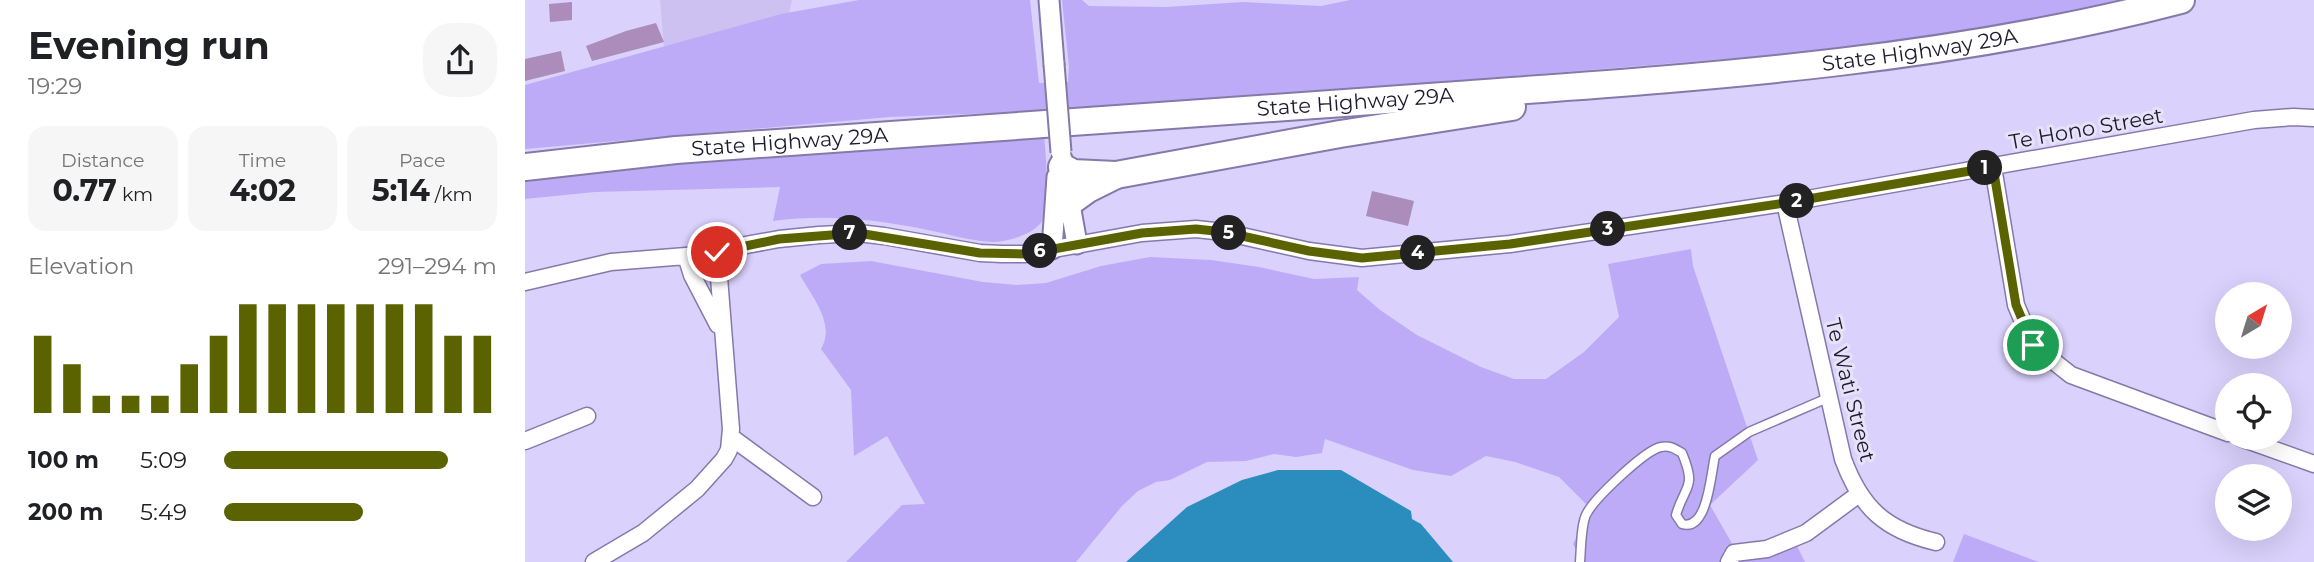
<!DOCTYPE html>
<meta charset="utf-8">
<style>
:root{--surface:#fff;--page:#f6f6f6;--text:#202124;--muted:#757577;--accent:#5b6300}
body{margin:0;font-family:Montserrat,sans-serif;background:var(--page);color:var(--text);height:100vh;display:flex;flex-direction:column;font-size:26px;white-space:nowrap}
*{box-sizing:border-box;margin:0}
p{font-size:23px;color:var(--muted)}
.icon{flex:none;width:38px;height:38px;fill:none;stroke:currentColor;stroke-width:2;stroke-linecap:round;stroke-linejoin:round}
.map{position:relative;flex:1;overflow:hidden}
.drawer{display:flex;flex-direction:column;background:var(--surface);width:525px}
.drawer>*{flex:none}
.needle{width:46px;rotate:38deg}
.fabs{position:absolute;left:1690px;top:282px;display:grid;gap:14px}
.fabs a{display:grid;place-items:center;width:77px;height:77px;border-radius:50%;background:var(--surface);box-shadow:0 7px 28px #0002;font-size:35px}
.pin{position:absolute;display:grid;place-items:center;width:60px;height:60px;color:#fff;margin:-30px;border:4px solid #fff;border-radius:50%;box-shadow:0 2px 7px #0007}
.km{position:absolute;width:35px;height:35px;margin:-18px;border-radius:50%;background:#222;color:#fff;font-size:19px;line-height:35px;text-align:center}
.round{display:grid;place-items:center;flex:none;width:74px;height:74px;border-radius:28px;background:var(--page)}
.summary{display:flex;align-items:center;justify-content:space-between;height:119px;padding:0 28px}
h1{font-size:38px;font-weight:700;line-height:52px}
.figures{display:grid;grid-template-columns:repeat(3,1fr);gap:10px;height:119px;padding:7px 28px}
.figures div{display:grid;align-content:center;border-radius:18px;background:var(--page);text-align:center}
.figures b{font-size:30px;font-weight:700}
.figures small{font-size:19px;font-weight:400}
.figures p{font-size:19px}
.chart{height:196px;padding:14px 28px}
.chart p{display:flex;justify-content:space-between}
.chart svg{width:100%;height:126px;margin-top:7px;stroke:var(--accent);stroke-width:6}
ul{padding:0 28px;list-style:none;font-size:23px}
li{display:grid;grid-template-columns:112px 84px 1fr;align-items:center;height:52px}
li i{height:18px;border-radius:9px;background:var(--accent)}
main{display:flex;flex:1;min-height:0}
.map>svg:first-child{display:block}
</style>
<main>
<section class="drawer">
<div class="summary"><div><h1>Evening run</h1><p>19:29</p></div><a class="round"><svg class="icon" aria-label="share" viewBox="0 0 24 24"><path d="M12 15V3M7 8l5-5 5 5M5 13v7h14v-7"/></svg></a></div>
<div class="figures">
<div><p>Distance</p><b>0.77<small> km</small></b></div>
<div><p>Time</p><b>4:02</b></div>
<div><p>Pace</p><b>5:14<small> /km</small></b></div>
</div>
<div class="chart"><p><span>Elevation</span>291–294 m</p>
<svg viewBox="0 0 160 44" preserveAspectRatio="none"><path d="M5 44V17M15 44V27M25 44V38M35 44V38M45 44V38M55 44V27M65 44V17M75 44V6M85 44V6M95 44V6M105 44V6M115 44V6M125 44V6M135 44V6M145 44V17M155 44V17"/></svg>
</div>
<ul>
<li><b>100 m</b>5:09<i style="width:82%"></i></li>
<li><b>200 m</b>5:49<i style="width:51%"></i></li>
</ul>
</section>
<div class="map">
<svg width="1789" height="562" viewBox="0 0 1789 562">
<rect width="100%" height="100%" fill="#dad1fc"/>
<path fill="#ccc1f1" d="M135 0H267L264 13 139 47Z"/>
<path fill="#beabf8" d="M334 0H505L514 83 543 82 544 67 537 0H557L564 6 641 7 718 2 796 6 825 0H1596L1444 31 1250 55 804 91 517 111 365 117 0 149V85L256 14Z
M519 132C520 151 527 208 516 223 506 235 482 242 467 242 444 241 420 233 398 229 348 219 299 214 248 221L255 187 70 192 0 199V175Z
M1166 249 1168 266 1233 460 1185 505 1213 554 1266 534 1280 562H1057L1048 544 1066 509 1034 477 990 462 961 456 926 476 888 470 800 439 797 453 771 457 749 454 721 461 682 462 645 480 631 482 613 491 597 506 551 562H321L377 505 400 504 362 436 329 456 326 390 296 349C311 324 287 297 275 275L296 264 346 261 458 282 492 285 521 283 576 266 625 257 686 260 734 267 789 279 834 277 832 290 855 310 892 335 956 367 989 379H1021L1059 352 1094 317 1083 264Z
M1439 534 1514 562H1428Z"/>
<path fill="#2a8dbe" d="M753 470H816L886 511 887 519 896 524 928 562H601L662 507 717 480Z"/>
<path fill="#ab8cba" d="M47 2V20L25 22 24 4Z
M131 23 139 42 67 61 61 46 101 31Z
M36 51 40 71 0 81V59Z
M847 191 889 201 883 226 841 216Z"/>
<g fill="none" stroke-linecap="round" stroke-linejoin="round">
<g stroke="#8579aa" stroke-width="11">
<path id="service" d="M1055 562C1056 550 1056 522 1062 513 1070 498 1120 450 1136 447 1145 445 1150 449 1157 453 1172 489 1160 484 1151 515L1157 524C1183 532 1186 472 1190 456L1224 432 1305 397"/>
</g>
<g stroke="#8579aa" stroke-width="19">
<path id="minor" d="M1468 167 1491 305 1508 345 1546 375 1703 433
M1260 203 1318 459C1336 508 1360 530 1411 542
M161 256 167 275 193 325
M0 282 86 262 161 256 254 239 294 235 333 233 359 236 455 253 477 254H501L617 233 671 229 699 232 784 251 837 258 985 244 1260 203 1729 120 1768 117 1789 118
M206 437 288 497
M1716 438 1789 464
M0 441 62 416
M69 562 118 533 172 489 199 459 204 450 206 429 192 252
M1204 562 1209 553 1242 549 1281 533 1334 494"/>
</g>
<g stroke="#8579aa" stroke-width="23">
<path id="tertiary" d="M524 0 529 64
M537 159 552 244
M527 249 532 177"/>
</g>
<g stroke="#8579aa" stroke-width="30">
<g id="trunk">
<path id="s1" d="M0 167 151 150C406 132 662 114 918 96 1165 78 1415 63 1656 0"/>
<path d="M537 167 548 173 591 175 815 134 987 107"/>
<path d="M545 202 563 189 589 176"/>
</g>
</g>
<use href="#service" stroke="#fff" stroke-width="8"/>
<use href="#minor" stroke="#fff" stroke-width="16"/>
<use href="#tertiary" stroke="#fff" stroke-width="19"/>
<use href="#trunk" stroke="#fff" stroke-width="26"/>
<g stroke="#8579aa" stroke-width="23" stroke-linecap="butt">
<path id="tertiary-bridge" d="M529 64 536 152"/>
</g>
<use href="#tertiary-bridge" stroke="#fff" stroke-width="19"/>
</g>
<g fill="none" stroke-linecap="round" stroke-linejoin="round">
<g stroke="#fff" stroke-width="14">
<path id="route" d="M192 252 254 239 333 233 455 253 501 254 617 233 671 229 699 232 784 251 837 258 985 244 1260 203 1468 167 1491 305 1508 345"/>
</g>
<use href="#route" stroke="#5b6300" stroke-width="9"/>
</g>
<g text-anchor="middle" stroke-width="6" stroke-linejoin="round" paint-order="stroke">
<g font-size="21" fill="#1f1a2e" stroke="#e6e2f8">
<text dy="7" stroke="none"><textPath href="#s1" startOffset="1400">State Highway 29A</textPath></text>
<text dy="7" stroke="none"><textPath href="#s1" startOffset="833">State Highway 29A</textPath></text>
<text transform="translate(1561 129) rotate(-10)" y="7">Te Hono Street</text>
<text dy="7" stroke="none"><textPath href="#s1" startOffset="266">State Highway 29A</textPath></text>
<text transform="translate(1325 390) rotate(76)" y="7">Te Wati Street</text>
</g>
</g>
</svg>
<div class="fabs">
<a><svg class="needle" viewBox="-14 -14 28 28"><path d="M0-13l5 13h-10z" fill="#e53935"/><path d="M0 13l5-13h-10z" fill="#757577"/></svg></a>
<a><svg class="icon" aria-label="locate" viewBox="0 0 24 24"><circle cx="12" cy="12" r="6"/><path d="M12 2v4M12 18v4M2 12h4M18 12h4"/></svg></a>
<a><svg class="icon" aria-label="layers" viewBox="0 0 24 24"><path d="M12 4l9 5-9 5-9-5zM3 14l9 5 9-5"/></svg></a>
</div>
<div class="pin" style="left:1508px;top:345px;background:#1e9e55"><svg class="icon" aria-label="arrive" viewBox="0 0 24 24"><path d="M6 21V4h12l-3 4 3 4H6"/></svg></div>
<div class="pin" style="left:192px;top:252px;background:#d93025"><svg class="icon" aria-label="check" viewBox="0 0 24 24"><path d="M5 12l5 5 9-10"/></svg></div>
<b class="km" style="left:1460px;top:168px">1</b>
<b class="km" style="left:1272px;top:201px">2</b>
<b class="km" style="left:1083px;top:229px">3</b>
<b class="km" style="left:893px;top:253px">4</b>
<b class="km" style="left:704px;top:233px">5</b>
<b class="km" style="left:515px;top:251px">6</b>
<b class="km" style="left:325px;top:233px">7</b>
</div>
</main>
